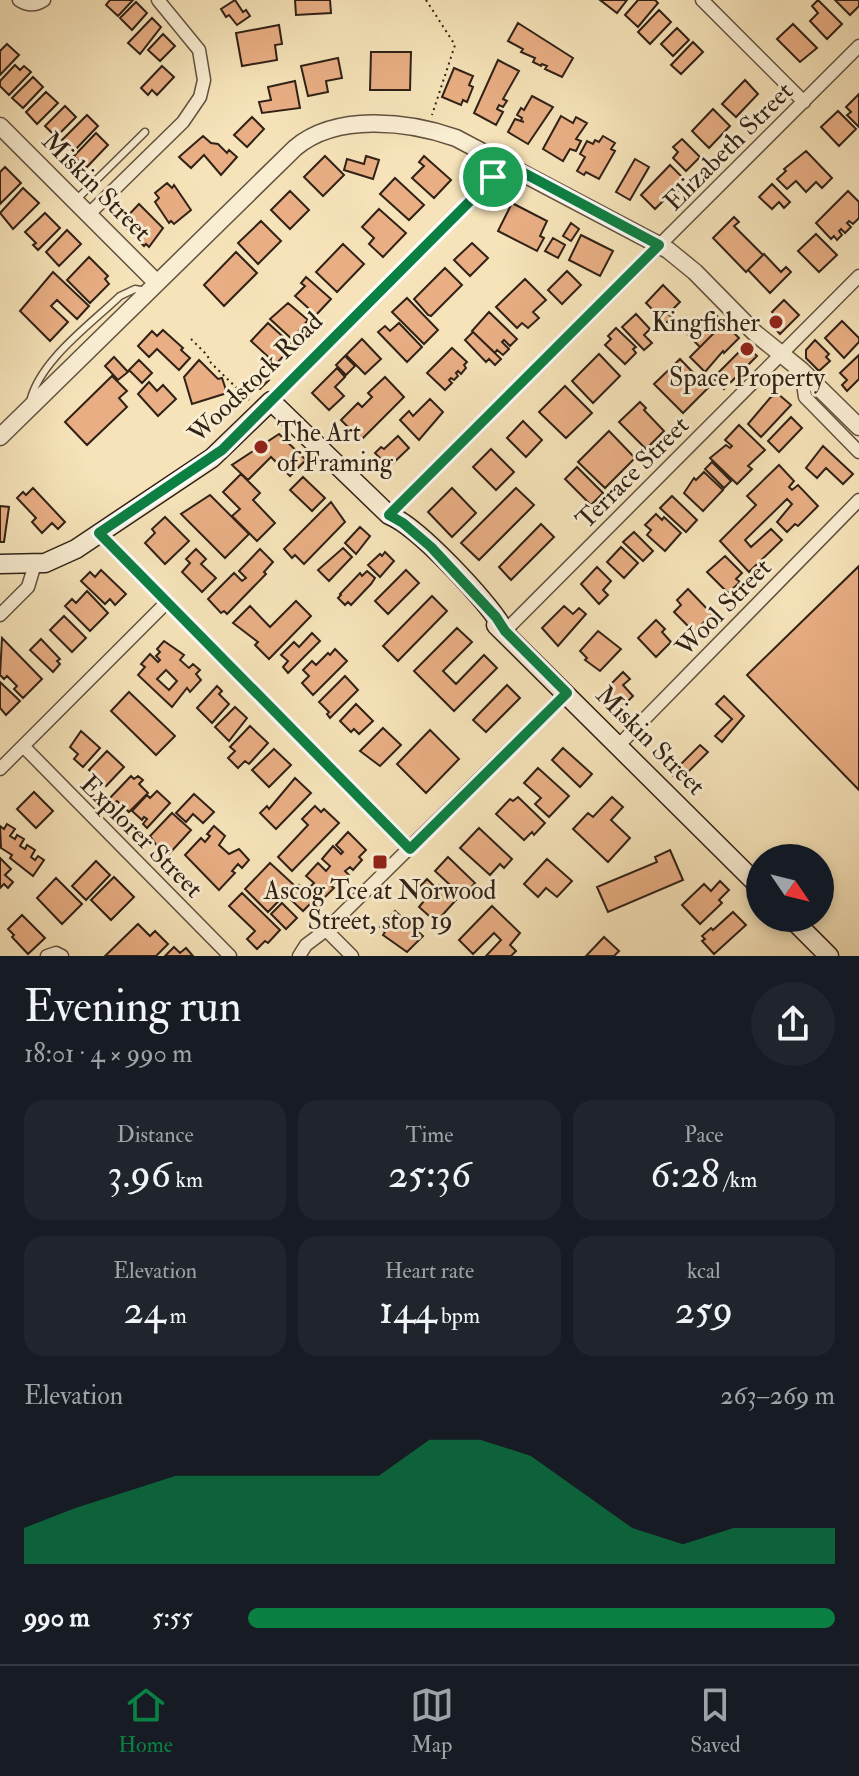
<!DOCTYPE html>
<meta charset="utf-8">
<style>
:root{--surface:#171b24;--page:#20242c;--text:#f1f3f6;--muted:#9ea1a6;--line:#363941;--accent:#0b8043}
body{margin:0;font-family:"IM FELL Double Pica",serif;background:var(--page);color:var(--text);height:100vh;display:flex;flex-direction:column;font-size:30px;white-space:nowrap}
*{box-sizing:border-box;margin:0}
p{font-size:26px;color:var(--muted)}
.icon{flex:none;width:44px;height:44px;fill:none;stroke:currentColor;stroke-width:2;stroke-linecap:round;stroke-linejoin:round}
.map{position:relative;height:956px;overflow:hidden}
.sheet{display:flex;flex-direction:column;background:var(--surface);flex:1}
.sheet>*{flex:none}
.needle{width:52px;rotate:125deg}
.buttons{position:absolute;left:746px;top:844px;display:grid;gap:16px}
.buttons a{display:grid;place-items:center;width:88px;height:88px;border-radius:50%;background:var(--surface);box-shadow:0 4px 12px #0003;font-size:40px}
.pin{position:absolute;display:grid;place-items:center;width:68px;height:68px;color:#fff;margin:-34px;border:4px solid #fff;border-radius:50%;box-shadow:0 2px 8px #0007}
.round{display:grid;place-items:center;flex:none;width:84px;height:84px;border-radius:42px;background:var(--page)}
.overview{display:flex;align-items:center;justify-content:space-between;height:136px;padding:0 24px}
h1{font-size:44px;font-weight:600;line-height:60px}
.figures{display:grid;grid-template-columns:repeat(3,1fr);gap:12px;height:136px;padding:8px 24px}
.figures div{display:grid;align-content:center;border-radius:20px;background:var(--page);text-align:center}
.figures b{font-size:40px;font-weight:600}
.figures small{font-size:22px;font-weight:400}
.figures p{font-size:22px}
.chart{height:224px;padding:16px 24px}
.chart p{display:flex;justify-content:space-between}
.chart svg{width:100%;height:144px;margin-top:8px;fill:var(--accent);opacity:.7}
ul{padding:0 24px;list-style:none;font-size:26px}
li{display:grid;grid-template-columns:128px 96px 1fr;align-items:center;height:60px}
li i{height:20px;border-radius:10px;background:var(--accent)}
.menu{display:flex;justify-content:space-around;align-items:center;height:112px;border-top:2px solid var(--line);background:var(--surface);font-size:22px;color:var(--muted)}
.menu a{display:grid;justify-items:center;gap:4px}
.menu .active{color:var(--accent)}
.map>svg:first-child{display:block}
</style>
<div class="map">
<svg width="859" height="956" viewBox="0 0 859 956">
<rect width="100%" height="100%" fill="#f6e3b9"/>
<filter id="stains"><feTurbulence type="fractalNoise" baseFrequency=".0025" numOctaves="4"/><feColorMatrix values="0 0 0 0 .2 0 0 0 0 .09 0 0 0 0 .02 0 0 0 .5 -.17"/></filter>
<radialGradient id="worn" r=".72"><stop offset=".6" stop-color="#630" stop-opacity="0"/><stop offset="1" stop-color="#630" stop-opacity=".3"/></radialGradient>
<path fill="#e9ae84" stroke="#302116" stroke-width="2" fill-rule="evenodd" d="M110 0H133L118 16 106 5Z
M235 0 243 12 246 10 250 16 237 25 229 15 226 17 221 9Z
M295 0H330L331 13 296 15Z
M600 0H627L617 13Z
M638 0H655L658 3 638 27 625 15Z
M818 0 842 24 827 39 810 21 818 13 812 6Z
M835 0H859V6L850 15Z
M136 2 147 13 132 30 120 18Z
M659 10 671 22 650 44 638 32Z
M152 18 161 27 140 54 128 43Z
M518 23 573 58 562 77 545 69 547 66 542 64 541 66 533 62 535 58 521 52 523 49 508 41Z
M793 24 817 48 800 62 777 39Z
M279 25 282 44 275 45 277 60 242 66 236 33Z
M677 28 689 40 673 56 661 44Z
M163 34 175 46 160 61 148 50Z
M693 42 703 52 681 74 671 65Z
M7 44 19 55 0 75V51Z
M371 52H411L410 90H370Z
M338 58 342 78 326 81 328 92 308 96 301 66Z
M498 60 519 71 503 99 507 101 503 107 499 105 497 109 503 112 496 125 474 113Z
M15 65 20 70 24 66 31 72 9 95 0 86V81Z
M162 66 174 77 157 95 152 90 148 95 141 88Z
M454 68 473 76 469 85 473 87 467 102 463 100 461 105 442 97Z
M33 77 43 87 23 108 12 98Z
M745 80 758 94 736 117 722 104Z
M295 81 300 108 262 113 259 102 271 100 268 87Z
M46 92 58 103 37 124 26 112Z
M859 94V127L847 115 851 112 846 107Z
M532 96 553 107 528 144 508 132 515 119 524 122 521 121 522 118 517 115 521 108 524 110Z
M65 106 76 117 56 137 45 126Z
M713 109 730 126 709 148 692 131Z
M838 111 856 129 839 146 821 127Z
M87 115 98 126 74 151 62 140Z
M561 116 573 123 576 117 587 123 576 139 581 141 576 151 570 149 563 161 543 149Z
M252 117 264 129 247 147 234 135Z
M96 133 108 145 86 168 74 156Z
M203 136 211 143 218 144 227 153 229 150 237 157 221 175 204 155 191 168 179 157Z
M603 136 615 143 611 149 615 151 599 179 586 172 584 175 577 171 585 157 580 154 587 141 593 144 595 140 599 142Z
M682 139 700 157 686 171 673 158 678 152 673 147Z
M806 151 832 178 822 188 816 182 806 192 796 181 787 189 777 179 786 171 784 169Z
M325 156 344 175 323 196 304 177Z
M366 156 379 160 373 179 344 170 347 159 364 164Z
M424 156 451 180 434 198 412 178 424 166 419 162Z
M635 159 649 167 630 200 616 192Z
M670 165 687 182 676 193 673 191 655 209 641 195Z
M5 167 21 183 0 204V172Z
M395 178 424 205 409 220 380 194Z
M167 183 172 188 174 185 191 210 174 224 171 221 169 223 155 202 159 198 155 193Z
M772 184 790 202 784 208 779 202 772 209 759 197Z
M23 188 39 203 13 229 0 213Z
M290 191 309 210 290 229 271 210Z
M848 191 859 202V218L853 224 849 221 847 223 851 227 845 233 841 229 839 231 842 235 837 240 834 236 831 239 816 223Z
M512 203 547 221 540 236 544 238 537 251 498 231Z
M139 204 163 228 149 247 146 244 144 246 121 223Z
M379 209 406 233 383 257 369 244 374 238 362 227Z
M45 213 60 228 38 250 33 245 36 243 25 232Z
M734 217 739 222 734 226 763 255 746 272 713 238Z
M261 221 281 241 258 264 238 243Z
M571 223 579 229 571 241 563 236Z
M67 230 81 244 59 266 46 252Z
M816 234 837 255 819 272 798 251Z
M581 235 613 251 600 276 569 260Z
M553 238 565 245 558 258 545 251Z
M472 243 488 258 470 276 454 260Z
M343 244 364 264 337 292 316 272Z
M236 252 257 273 224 306 204 285Z
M764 254 781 272 786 267 791 272 770 293 748 270Z
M89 257 108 276 105 279 109 284 90 303 67 280Z
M445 268 462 285 431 316 428 315 414 299Z
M567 271 581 285 562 304 548 290Z
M53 272 89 306 77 319 57 300 51 306 68 322 50 341 20 311Z
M306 277 331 299 316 315 295 296 305 286 301 283Z
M525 279 546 300 533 312 539 318 528 328 522 323 517 328 496 307Z
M663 285 680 302 668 314 672 317 666 323 646 303Z
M407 298 438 330 424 344 392 312Z
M784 300 799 315 780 334 768 321 774 315 772 312Z
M288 303 308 320 297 333 300 335 295 342 270 319Z
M712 311 724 323 700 347 688 335Z
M489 312 517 339 510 346 504 340 502 342 509 349 503 355 497 350 495 353 472 331Z
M636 314 650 329 644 335 652 343 644 350 622 327Z
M842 321 859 338V342L844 358 825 338Z
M268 323 293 346 276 364 251 341Z
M399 323 422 347 407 362 378 332 385 326 390 331Z
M724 323 739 338 724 353 723 351 705 372 690 357Z
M616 328 636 347 633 349 636 353 625 364 605 345 611 339 608 336Z
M163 330 183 348 181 350 190 358 179 370 157 349 149 357 138 346 152 331 157 336Z
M473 332 501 359 495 365 489 359 486 362 465 340Z
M362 339 381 359 365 374 346 355Z
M815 340 829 354 826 357 830 361 819 371 806 358V350Z
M746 345 757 356 724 389 713 378Z
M452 348 467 362 464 365 466 368 461 374 458 371 456 373 458 376 454 380 451 378 449 380 452 383 445 390 427 373Z
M599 354 620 376 593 403 572 381Z
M859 355V379L847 391 842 385 847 380 840 373Z
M345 356 355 366 346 375 336 365Z
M114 357 128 372 118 380 105 366Z
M680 359 708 388 683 413 654 384Z
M139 360 152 373 142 383 129 370Z
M199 360 218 379 222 378 227 393 192 404 184 377Z
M337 368 345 377 335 387 344 396 329 410 312 393Z
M262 374 269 380 260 389 253 383Z
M112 376 127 391 119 398 127 407 87 445 65 422Z
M385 377 404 397 361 440 341 420 358 403 362 407 372 397 368 393Z
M149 382 157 391 163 385 176 399 158 416 138 394Z
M565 386 592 413 566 438 539 412Z
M777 393 791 405 761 437 748 424 770 398Z
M430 399 443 412 419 440 400 420 409 411 413 416Z
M640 402 646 408 644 410 664 431 646 449 619 422Z
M791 417 802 428 779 452 768 441Z
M523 421 542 440 526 457 507 438Z
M739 425 765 450 748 466 752 469 737 484 710 458 726 445 730 448 732 446 725 440Z
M609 431 635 458 605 488 578 462Z
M279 434 306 460 290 476 271 457 248 480 232 465Z
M398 436 409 448 389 467 375 453 381 447 384 449Z
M823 446 853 474 843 484 826 468 817 478 806 468Z
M491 449 514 472 496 490 473 467Z
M712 462 731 481 724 488 705 469Z
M779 465 794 481 789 487 792 490 798 485 818 506 798 526 795 524 787 532 777 522 792 504 787 499 745 540 751 547 771 529 782 540 749 572 720 541 756 505 747 496Z
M577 467 603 493 591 505 565 479Z
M704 472 723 490 703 511 684 493 694 478 696 480Z
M241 474 260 493 253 500 275 523 257 541 232 516 240 509 223 492Z
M303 477 325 498 312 511 290 490Z
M33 488 65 522 58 529 52 523 42 533 32 522 36 518 17 498 23 492 26 495Z
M452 488 476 513 452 537 428 512Z
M516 488 534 505 479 560 461 543Z
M210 495 249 534 225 558 181 514Z
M672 496 697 520 686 532 660 508Z
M331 502 345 522 304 564 295 555 292 558 284 549Z
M0 506 9 507 4 542H0Z
M656 514 662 520 664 517 681 533 665 551 647 535 651 530 645 525Z
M165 517 189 541 165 564 145 543 155 533 152 529Z
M541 524 554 537 511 580 499 567Z
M360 527 370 536 356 554 345 543Z
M634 532 653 551 643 561 623 542Z
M621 547 638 563 624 578 607 562Z
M343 548 352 557 329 581 318 570Z
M196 549 206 559 201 564 216 578 202 592 182 572 190 563 186 559Z
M260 549 273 562 264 572 266 574 227 614 224 611 221 613 208 599 234 573 242 581 246 578 239 571Z
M385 552 394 561 380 577 368 565 380 554 382 556Z
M725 556 742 573 736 579 740 582 728 593 707 572Z
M859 566V790L747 675Z
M597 567 611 581 603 590 608 595 599 604 581 584Z
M101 570 126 594 115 605 110 599 105 604 81 581 90 572 95 577Z
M406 570 419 583 388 614 375 601Z
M367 571 375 578 371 584 351 605 348 602 345 605 338 598 341 595 340 594 360 573 362 576Z
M688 589 712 614 694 632 674 612 681 605 677 600Z
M87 591 108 613 90 631 65 606 72 599 76 603Z
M432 596 447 611 398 661 383 646Z
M296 601 311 616 269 659 255 645 258 642 233 623 250 606 270 627Z
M564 606 573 614 579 608 586 614 558 646 542 628Z
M64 616 86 638 72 652 50 630Z
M656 620 665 629 662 632 671 642 656 657 638 638Z
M457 628 472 642 443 671 456 684 484 655 497 668 454 711 414 671Z
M598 631 621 649 600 671 585 660 587 658 580 651Z
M312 633 320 641 288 673 283 667 288 661 281 655 294 642 299 647Z
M2 638 42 679 23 698 14 689 17 686 7 676 4 679 0 675Z
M41 639 60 659 57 661 60 664 53 672 30 650Z
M164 641 184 655 180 660 189 668 193 664 200 670 196 674 201 680 190 692 187 688 172 707 138 675 145 667 141 664 150 654 158 662 160 660 156 656 160 652 157 649ZM166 670 177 681 169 690 157 679Z
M335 649 347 661 313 695 302 683 309 676 303 670 312 661 316 665 328 653 330 655Z
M623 672 630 679 623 685 633 696 619 710 602 693Z
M345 676 358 690 330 718 327 714 329 712 319 702Z
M0 682 20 701 6 715 0 708Z
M507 685 520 698 486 732 473 720Z
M217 686 222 691 219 694 229 704 212 723 197 708Z
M129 692 175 736 156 755 111 711Z
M724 696 744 716 722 742 715 736 732 719 716 704Z
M356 704 373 721 359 734 354 729 351 732 340 721Z
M235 707 247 718 229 741 215 727Z
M250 726 268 743 249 764 245 761 238 768 228 758 235 751 230 747Z
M383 728 401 745 380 766 360 751Z
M430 730 459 759 426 793 397 764Z
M81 731 100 748 83 767 74 759 78 754 70 747Z
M700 745 708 752 679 781 671 774Z
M563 748 592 774 580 787 552 760Z
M274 749 291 765 269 787 252 770Z
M107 751 124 767 106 786 89 770Z
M538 768 569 796 549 817 535 804 541 798 524 783Z
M131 776 134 779 138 776 143 780 139 784 148 793 129 812 117 801 114 803 109 799Z
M295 778 311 793 276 829 260 813 267 806 269 809Z
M157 791 170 803 147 828 143 824 147 819 144 817 142 820 132 811 147 795 150 798Z
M34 792 53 811 36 828 17 809Z
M194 794 214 812 203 823 193 814 186 822 176 813Z
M518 797 545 823 534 835 532 832 524 840 496 814 510 799 513 801Z
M612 797 623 807 611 820 630 838 608 862 573 829 588 813 593 817Z
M315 806 321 812 324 809 339 823 292 871 278 857 308 825 302 819Z
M172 813 191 830 169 854 159 844 157 846 150 836Z
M7 824 15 829 10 836 15 839 17 835 24 839 20 846 25 849 27 845 35 850 31 857 35 860 38 856 44 860 33 876 10 858 12 855 1 848 0 826 4 829Z
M214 826 225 836 219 845 229 854 239 849 249 860 242 868 238 864 232 871 235 873 219 890 185 855 201 838 205 842 210 836 207 834Z
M479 828 512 859 504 868 500 864 490 875 460 848Z
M348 832 366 850 359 857 362 860 353 870 350 867 345 871 349 875 339 885 336 881 331 886 334 888 324 898 322 895 320 897 310 887 314 883 306 876 318 863 326 871 330 866 322 859 333 846 341 854 343 852 336 845Z
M670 850 683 880 608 912 597 887 657 862 655 857Z
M448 857 475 883 463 897 435 871Z
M0 858 11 869 5 875 13 882 8 888 4 884 0 888Z
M547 859 572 881 557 897 546 888 538 897 524 884Z
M96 861 110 875 86 900 72 886Z
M270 863 294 885 268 912 245 889Z
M114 877 134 897 111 920 91 900Z
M56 878 82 904 62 924 37 898Z
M427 879 436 888 439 885 456 900 436 922 419 907 424 901 415 892Z
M720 881 729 890 719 900 722 903 700 924 682 905 704 884 711 891Z
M299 885 314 900 303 911 288 897Z
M242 893 280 930 268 943 265 941 257 949 247 939 255 931 229 906Z
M282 903 297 918 286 929 271 914Z
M492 906 520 933 510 945 516 951 511 956H486L501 940 494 933 473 954 459 940Z
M395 911 423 936 407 952 383 935 385 932 380 927Z
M733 912 746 925 714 954 702 941 705 939 702 936 711 928 713 930Z
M22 915 45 938 28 954 12 937 14 935 8 929Z
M138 924 150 936 155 931 168 944 156 956H105Z
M604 937 619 951 614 956H586Z
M174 947 180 953 186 948 193 956H165Z"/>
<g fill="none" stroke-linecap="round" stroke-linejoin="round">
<g stroke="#62523f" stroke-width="9">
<path id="service" d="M76 200 145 132
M30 402C39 361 91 324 120 296L135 289 146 291"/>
</g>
<g stroke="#62523f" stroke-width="15">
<path id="minor" d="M19 0C28 6 35 6 44 0
M702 0 804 102
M89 214 183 122 200 97 204 80 199 50 158 0
M801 370 805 397 859 452
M271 401 507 164
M389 515 859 46
M99 533 410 849
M0 615 28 587 35 564
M505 631 859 276
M619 745 859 500
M23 746 230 956
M0 769 167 602
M326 930 352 956
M47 956 56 953 62 956
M299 956 306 945 326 930 567 693"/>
</g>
<g stroke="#62523f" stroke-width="19">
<path id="tertiary" d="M0 126 157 283
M0 437 295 148C336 113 408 121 456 138L668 250 695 272 755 333 801 370 859 427"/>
</g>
<g stroke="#302116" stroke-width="21">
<path id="secondary" d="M0 564 45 563 76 549 212 458 271 401 389 515C419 527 488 602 505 631
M496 625 760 887
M791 918 829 956"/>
</g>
<path stroke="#302116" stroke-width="2" stroke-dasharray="2 4" stroke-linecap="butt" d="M426 0 455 45 432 115
M191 339 207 355 211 363 249 400"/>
<use href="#service" stroke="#f9edd2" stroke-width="6"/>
<use href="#minor" stroke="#f9edd2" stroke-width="12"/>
<use href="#tertiary" stroke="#f9edd2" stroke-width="16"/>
<use href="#secondary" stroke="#f9edd2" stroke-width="18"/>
</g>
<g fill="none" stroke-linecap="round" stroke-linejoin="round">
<g stroke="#fff" stroke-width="16">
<path id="route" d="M507 164 659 245 389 515 403 523 431 547 496 617 505 631 567 693 410 849 99 533 222 450Z"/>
</g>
<use href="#route" stroke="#0b8043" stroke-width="10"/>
</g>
<g fill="#8f2418" stroke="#f9edd2" stroke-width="3">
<circle cx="776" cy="322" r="8"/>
<circle cx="747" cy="349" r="8"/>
<circle cx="261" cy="447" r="8"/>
<rect x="372" y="854" width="16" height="16" rx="4"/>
</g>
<g text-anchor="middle" stroke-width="6" stroke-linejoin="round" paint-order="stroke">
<g font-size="26" fill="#302116" stroke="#f9edd2">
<text transform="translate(728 146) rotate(-45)" y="9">Elizabeth Street</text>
<text transform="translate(97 186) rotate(45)" y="9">Miskin Street</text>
<text transform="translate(255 377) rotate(-44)" y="9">Woodstock Road</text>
<text transform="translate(632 472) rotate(-45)" y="9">Terrace Street</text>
<text transform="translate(723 607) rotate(-46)" y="9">Wool Street</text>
<text transform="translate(651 740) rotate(45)" y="9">Miskin Street</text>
<text transform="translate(142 836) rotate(45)" y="9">Explorer Street</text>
</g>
<g font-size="26" fill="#302116" stroke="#f9edd2">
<text x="760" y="331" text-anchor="end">Kingfisher</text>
<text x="747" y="386">Space Property</text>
<text x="277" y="441" text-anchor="start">The Art<tspan x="277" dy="30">of Framing</tspan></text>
<text x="380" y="899">Ascog Tce at Norwood<tspan x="380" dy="30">Street, stop 19</tspan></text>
</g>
</g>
<rect width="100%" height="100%" filter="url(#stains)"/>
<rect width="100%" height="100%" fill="url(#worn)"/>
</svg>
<div class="buttons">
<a><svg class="needle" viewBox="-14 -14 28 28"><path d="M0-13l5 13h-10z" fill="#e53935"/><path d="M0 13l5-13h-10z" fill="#9ea1a6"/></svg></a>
</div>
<div class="pin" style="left:493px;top:177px;background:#1e9e55"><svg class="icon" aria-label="arrive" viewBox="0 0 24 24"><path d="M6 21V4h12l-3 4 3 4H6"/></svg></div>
</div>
<section class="sheet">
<div class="overview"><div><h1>Evening run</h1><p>18:01 · 4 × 990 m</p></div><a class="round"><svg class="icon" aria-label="share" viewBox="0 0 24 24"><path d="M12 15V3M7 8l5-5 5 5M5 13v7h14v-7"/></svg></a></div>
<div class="figures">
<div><p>Distance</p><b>3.96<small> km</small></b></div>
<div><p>Time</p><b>25:36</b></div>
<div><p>Pace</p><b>6:28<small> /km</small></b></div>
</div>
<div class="figures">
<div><p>Elevation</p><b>24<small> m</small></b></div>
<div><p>Heart rate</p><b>144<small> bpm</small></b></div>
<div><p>kcal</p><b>259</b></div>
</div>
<div class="chart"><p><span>Elevation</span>263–269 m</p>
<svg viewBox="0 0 160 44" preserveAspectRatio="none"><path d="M0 44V33L10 27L20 22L30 17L40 17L50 17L60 17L70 17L80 6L90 6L100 11L110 22L120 33L130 38L140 33L150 33L160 33V44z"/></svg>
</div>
<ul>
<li><b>990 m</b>5:55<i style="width:100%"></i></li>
</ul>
</section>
<nav class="menu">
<a class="active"><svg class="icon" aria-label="home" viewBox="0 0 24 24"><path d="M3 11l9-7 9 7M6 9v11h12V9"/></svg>Home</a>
<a><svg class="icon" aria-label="map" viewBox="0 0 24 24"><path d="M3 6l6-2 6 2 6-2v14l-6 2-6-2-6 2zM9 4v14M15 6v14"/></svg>Map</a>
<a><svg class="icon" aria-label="saved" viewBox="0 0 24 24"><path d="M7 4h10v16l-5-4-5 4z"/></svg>Saved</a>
</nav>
